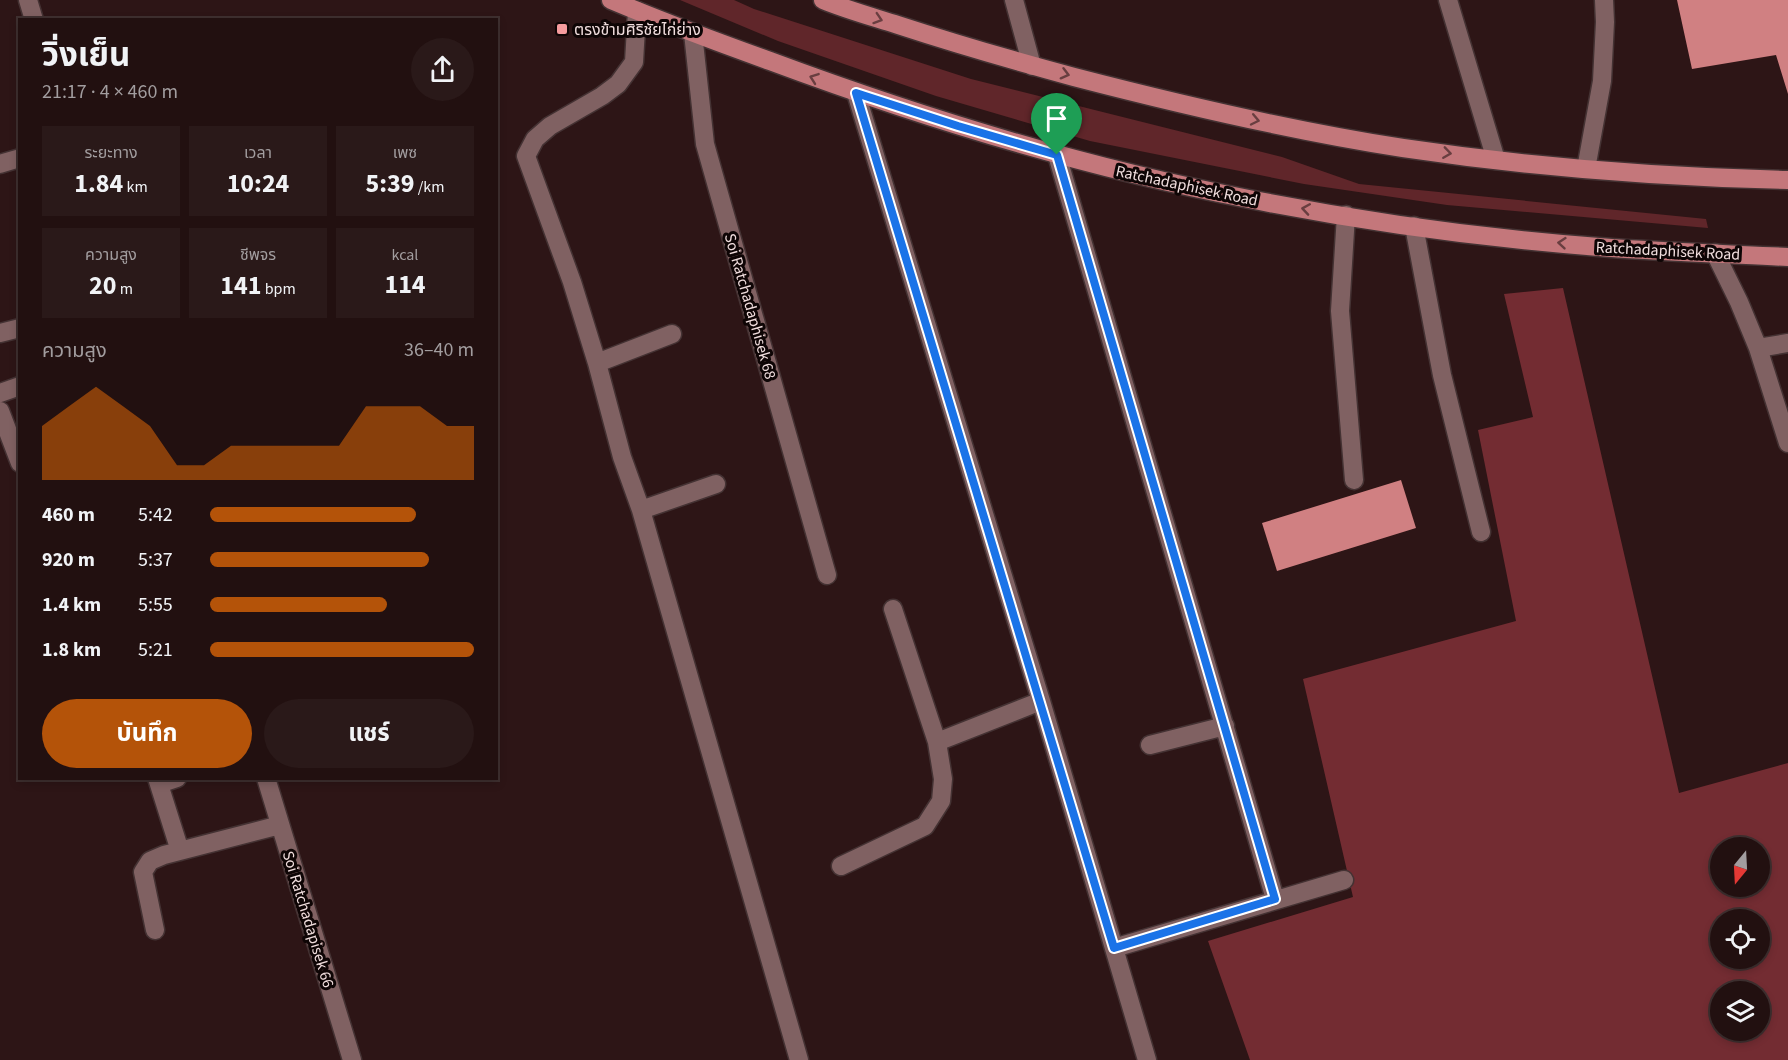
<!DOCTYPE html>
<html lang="th">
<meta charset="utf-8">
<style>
:root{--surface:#221010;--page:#2a1919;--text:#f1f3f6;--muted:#a29d9f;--line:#3f3030;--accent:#b45309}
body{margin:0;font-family:"Source Sans 3","Noto Sans Thai",sans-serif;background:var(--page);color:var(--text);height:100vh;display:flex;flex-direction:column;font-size:22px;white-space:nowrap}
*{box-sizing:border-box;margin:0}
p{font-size:20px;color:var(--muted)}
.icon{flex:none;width:33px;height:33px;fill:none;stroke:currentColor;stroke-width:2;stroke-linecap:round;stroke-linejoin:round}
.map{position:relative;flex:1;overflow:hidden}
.details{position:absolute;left:18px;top:18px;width:480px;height:762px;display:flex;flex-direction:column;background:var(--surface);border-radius:0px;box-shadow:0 3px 9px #0003,0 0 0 2px var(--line)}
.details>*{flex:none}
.needle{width:39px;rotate:198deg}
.buttons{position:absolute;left:1710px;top:837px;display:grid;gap:12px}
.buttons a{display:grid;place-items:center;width:60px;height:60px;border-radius:50%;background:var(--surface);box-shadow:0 3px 9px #0003,0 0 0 2px var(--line);font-size:30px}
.pin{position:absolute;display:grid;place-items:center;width:51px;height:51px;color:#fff;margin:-62px -26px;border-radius:50% 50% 50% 0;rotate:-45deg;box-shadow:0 0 6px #0007}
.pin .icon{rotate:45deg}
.round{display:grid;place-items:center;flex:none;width:63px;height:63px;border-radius:32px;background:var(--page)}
.overview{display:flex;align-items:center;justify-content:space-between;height:102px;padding:0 24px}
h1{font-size:33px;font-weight:700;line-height:45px}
.stats{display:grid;grid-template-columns:repeat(3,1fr);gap:9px;height:102px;padding:6px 24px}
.stats div{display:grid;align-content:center;border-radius:0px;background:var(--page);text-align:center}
.stats b{font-size:26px;font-weight:700}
.stats small{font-size:16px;font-weight:400}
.stats p{font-size:16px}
.chart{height:168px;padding:12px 24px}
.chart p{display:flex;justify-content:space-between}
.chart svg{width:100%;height:108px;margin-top:6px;fill:var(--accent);opacity:.7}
.primary-button{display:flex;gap:12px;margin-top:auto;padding:12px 24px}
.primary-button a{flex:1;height:69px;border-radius:36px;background:var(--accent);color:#fff;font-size:24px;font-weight:700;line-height:69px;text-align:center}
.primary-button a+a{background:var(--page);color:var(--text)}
ul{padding:0 24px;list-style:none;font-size:20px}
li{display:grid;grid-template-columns:96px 72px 1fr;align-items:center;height:45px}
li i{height:15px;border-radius:8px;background:var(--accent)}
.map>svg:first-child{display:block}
</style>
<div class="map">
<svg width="1788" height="1060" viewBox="0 0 1788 1060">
<rect width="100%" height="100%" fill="#2d1516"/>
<path fill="#60262a" d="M680 0H734L754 9 971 79 1282 157 1359 184 1706 219 1708 228 1447 205 1304 184 1090 141 936 96 778 41Z"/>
<path fill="#732c32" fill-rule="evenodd" d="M1563 288 1679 793 1788 763V1060H1250L1208 941 1353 897 1303 679 1516 621 1478 430 1533 417 1504 294ZM1720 848H1760V886H1720ZM1720 920H1760V958H1720ZM1720 992H1760V1030H1720Z"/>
<path fill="#d08082" d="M1677 0H1788V94L1776 55 1692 69Z
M1401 480 1416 528 1277 571 1262 523Z"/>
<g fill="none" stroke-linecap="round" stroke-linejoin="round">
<g stroke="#443233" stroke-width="21">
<path id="minor" d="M28 0 34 20
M1014 0 1032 66
M1448 0 1496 160
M637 11 634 62 618 84 602 96 550 126 535 139 526 156 572 282 597 363 622 457 641 510 799 1060
M693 33 705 144 827 575
M856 93 1041 701 1147 1060
M1057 155 1275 899
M0 164 20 158
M1586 169 1602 81 1605 22 1604 0
M1346 215 1340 311 1354 480
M1414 226 1442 375 1481 532
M1715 253 1739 302 1758 348 1788 443
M0 333 20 328
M1758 348 1788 343
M597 363 672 334
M0 393 20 386
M0 411 20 463
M641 510 716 484
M893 609 937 742
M1150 745 1225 726
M157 778 180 851
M266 778 352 1060
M159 784 177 778
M841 866 925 826 941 801 943 779 937 742 1041 701
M155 930 143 872 150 861 164 855 280 825
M1114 948 1344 880"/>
</g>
<g stroke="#443233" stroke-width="21">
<path id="major" d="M611 0C663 22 717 42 770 61 926 119 1086 168 1249 199 1365 222 1482 238 1599 247 1662 252 1725 254 1788 257
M823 0C847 10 873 17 898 25 956 44 1015 61 1074 77 1182 105 1292 131 1403 148 1530 167 1660 177 1788 180"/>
</g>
<use href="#minor" stroke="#806162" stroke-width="18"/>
<use href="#major" stroke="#c4777b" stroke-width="18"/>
</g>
<defs><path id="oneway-chevron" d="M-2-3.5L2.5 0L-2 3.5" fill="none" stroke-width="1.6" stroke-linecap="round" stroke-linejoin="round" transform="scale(1.5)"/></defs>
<g stroke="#693e40">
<use href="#oneway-chevron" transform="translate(878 19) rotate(18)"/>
<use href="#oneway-chevron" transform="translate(1065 74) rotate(15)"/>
<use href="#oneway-chevron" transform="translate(814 78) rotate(-160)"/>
<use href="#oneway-chevron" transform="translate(1255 120) rotate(12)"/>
<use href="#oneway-chevron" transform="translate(1447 153) rotate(8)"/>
<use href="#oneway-chevron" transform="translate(1306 209) rotate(-171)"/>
<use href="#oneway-chevron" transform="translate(1562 243) rotate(-175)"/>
</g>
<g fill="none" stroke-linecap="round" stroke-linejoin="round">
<g stroke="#fff" stroke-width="12">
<path id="route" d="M856 93 958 126 1057 155 1275 899 1114 948Z"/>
</g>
<use href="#route" stroke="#1a73e8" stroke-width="8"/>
</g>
<rect fill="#f59b9d" stroke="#0e0505" stroke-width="2" x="556" y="23" width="12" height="12" rx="3"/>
<g text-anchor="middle" stroke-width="6" stroke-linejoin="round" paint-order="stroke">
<g font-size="16" fill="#f0dddd" stroke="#0e0505" text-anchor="start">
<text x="574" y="35">ตรงข้ามศิริชัยไก่ย่าง</text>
</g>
<g font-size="16" fill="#f0dddd" stroke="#0e0505">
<text transform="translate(1187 185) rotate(12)" y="6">Ratchadaphisek Road</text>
<text transform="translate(1668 250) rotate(3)" y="6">Ratchadaphisek Road</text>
<text transform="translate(751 306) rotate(74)" y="6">Soi Ratchadaphisek 68</text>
<text transform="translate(309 919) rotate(73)" y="6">Soi Ratchadapisek 66</text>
</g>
</g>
</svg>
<div class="buttons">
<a><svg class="needle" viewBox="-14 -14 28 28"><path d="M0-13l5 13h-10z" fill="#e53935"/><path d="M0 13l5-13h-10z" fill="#a29d9f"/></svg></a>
<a><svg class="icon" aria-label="locate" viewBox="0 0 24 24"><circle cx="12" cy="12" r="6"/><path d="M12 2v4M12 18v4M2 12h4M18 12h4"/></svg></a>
<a><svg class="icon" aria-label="layers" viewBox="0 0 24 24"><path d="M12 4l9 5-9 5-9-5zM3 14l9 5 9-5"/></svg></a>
</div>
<div class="pin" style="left:1057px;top:155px;background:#1e9e55"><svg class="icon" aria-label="arrive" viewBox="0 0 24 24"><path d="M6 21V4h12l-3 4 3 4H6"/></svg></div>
<section class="details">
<div class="overview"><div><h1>วิ่งเย็น</h1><p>21:17 · 4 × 460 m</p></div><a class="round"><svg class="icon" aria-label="share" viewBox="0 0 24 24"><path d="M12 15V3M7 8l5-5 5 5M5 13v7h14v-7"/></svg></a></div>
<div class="stats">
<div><p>ระยะทาง</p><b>1.84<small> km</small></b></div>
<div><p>เวลา</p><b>10:24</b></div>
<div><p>เพซ</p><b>5:39<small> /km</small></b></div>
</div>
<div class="stats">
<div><p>ความสูง</p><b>20<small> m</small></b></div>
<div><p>ชีพจร</p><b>141<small> bpm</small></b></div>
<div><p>kcal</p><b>114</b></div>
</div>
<div class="chart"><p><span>ความสูง</span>36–40 m</p>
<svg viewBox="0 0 160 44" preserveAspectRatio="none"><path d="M0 44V22L10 14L20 6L30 14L40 22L50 38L60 38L70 30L80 30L90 30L100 30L110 30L120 14L130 14L140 14L150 22L160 22V44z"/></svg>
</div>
<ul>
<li><b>460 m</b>5:42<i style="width:78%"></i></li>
<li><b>920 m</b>5:37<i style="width:83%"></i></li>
<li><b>1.4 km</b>5:55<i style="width:67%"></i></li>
<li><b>1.8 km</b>5:21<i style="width:100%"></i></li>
</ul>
<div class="primary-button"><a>บันทึก</a><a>แชร์</a></div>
</section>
</div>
